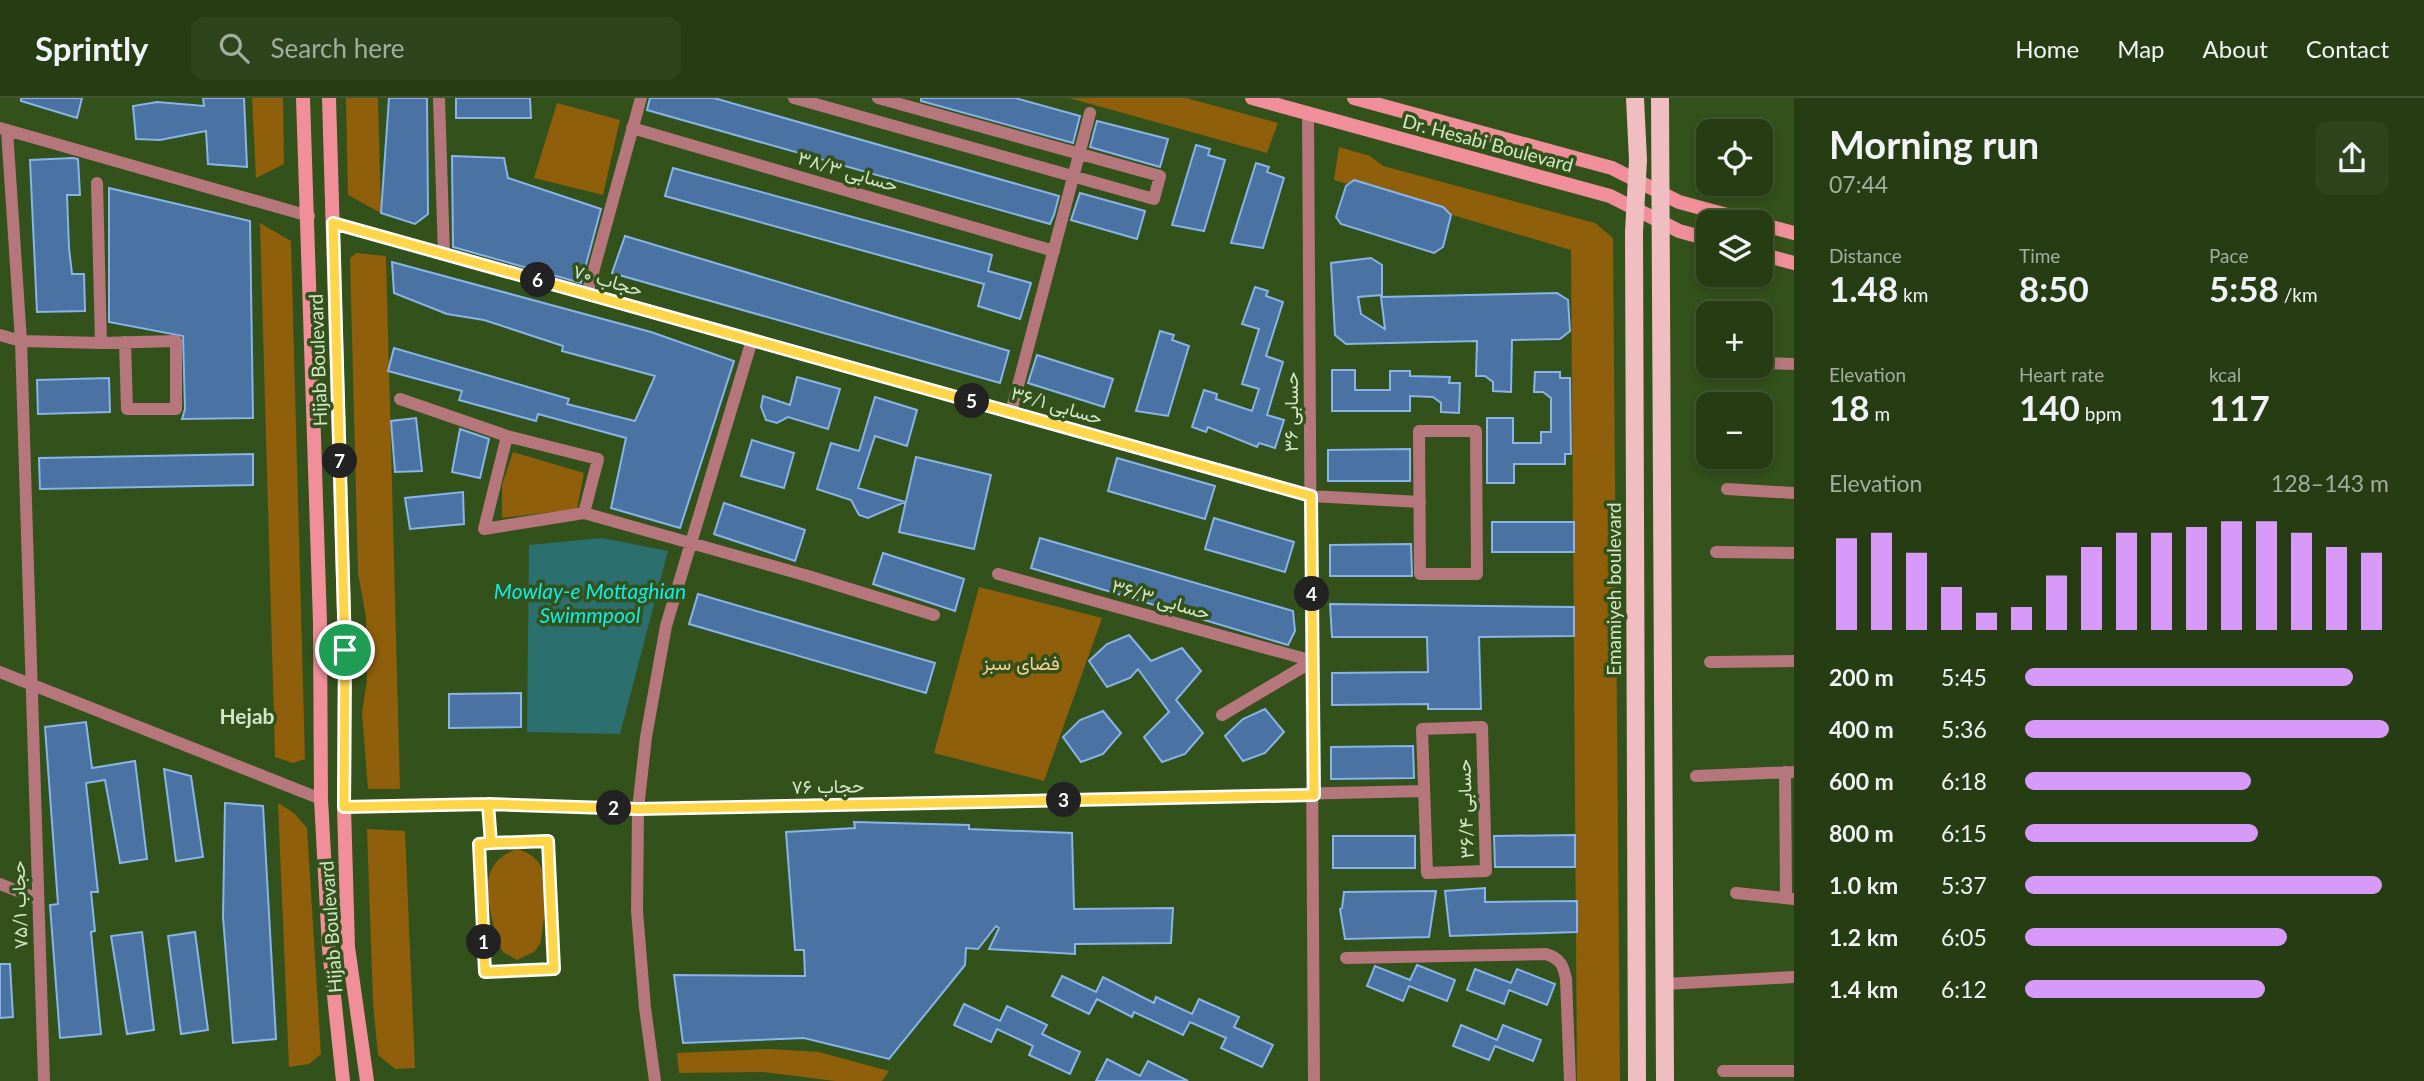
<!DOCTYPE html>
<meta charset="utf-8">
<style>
:root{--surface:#263d14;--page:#2e441d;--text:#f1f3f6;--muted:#a4aea0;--line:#425634;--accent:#d89af8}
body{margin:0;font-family:Lato,Vazirmatn,sans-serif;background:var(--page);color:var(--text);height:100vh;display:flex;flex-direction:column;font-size:26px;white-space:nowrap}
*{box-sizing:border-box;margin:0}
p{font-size:23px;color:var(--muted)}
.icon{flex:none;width:38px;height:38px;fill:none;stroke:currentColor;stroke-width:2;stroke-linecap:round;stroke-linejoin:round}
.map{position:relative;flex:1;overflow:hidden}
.drawer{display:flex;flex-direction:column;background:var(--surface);width:630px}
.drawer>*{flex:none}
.fabs{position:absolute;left:1696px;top:21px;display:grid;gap:14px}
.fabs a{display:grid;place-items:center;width:77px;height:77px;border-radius:14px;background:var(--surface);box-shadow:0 4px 10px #0003,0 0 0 2px var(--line);font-size:35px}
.pin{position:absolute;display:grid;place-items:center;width:60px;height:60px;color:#fff;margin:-30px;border:4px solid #fff;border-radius:50%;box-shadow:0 2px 7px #0007}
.km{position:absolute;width:35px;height:35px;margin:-18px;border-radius:50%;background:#222;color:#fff;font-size:19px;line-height:35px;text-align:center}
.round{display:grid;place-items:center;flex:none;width:74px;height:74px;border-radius:14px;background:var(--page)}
.head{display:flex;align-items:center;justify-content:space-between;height:119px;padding:0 35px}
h1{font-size:38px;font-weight:700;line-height:52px}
.metrics{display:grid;grid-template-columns:repeat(3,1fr);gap:10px;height:119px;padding:7px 35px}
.metrics div{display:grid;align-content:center}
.metrics b{font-size:35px;font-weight:700}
.metrics small{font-size:19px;font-weight:400}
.metrics p{font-size:19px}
.chart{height:196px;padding:14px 35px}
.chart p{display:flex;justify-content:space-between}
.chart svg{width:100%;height:126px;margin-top:7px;stroke:var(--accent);stroke-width:6}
ul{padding:0 35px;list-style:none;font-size:23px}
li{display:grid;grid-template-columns:112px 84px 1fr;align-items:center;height:52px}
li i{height:18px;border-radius:9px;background:var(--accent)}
header{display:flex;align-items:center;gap:42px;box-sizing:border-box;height:98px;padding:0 35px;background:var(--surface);border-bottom:2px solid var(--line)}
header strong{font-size:33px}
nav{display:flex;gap:38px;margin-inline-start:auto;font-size:24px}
.search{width:490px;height:63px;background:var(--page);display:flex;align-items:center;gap:18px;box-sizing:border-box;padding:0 24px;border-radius:14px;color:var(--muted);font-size:26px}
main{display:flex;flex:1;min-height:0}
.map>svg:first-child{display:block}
</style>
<header>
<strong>Sprintly</strong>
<div class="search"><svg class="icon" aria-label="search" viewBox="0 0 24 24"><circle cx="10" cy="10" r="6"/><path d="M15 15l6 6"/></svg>Search here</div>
<nav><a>Home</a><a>Map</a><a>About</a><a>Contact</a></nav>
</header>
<main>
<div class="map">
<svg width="1794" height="983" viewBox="0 0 1794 983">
<rect width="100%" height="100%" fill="#33511b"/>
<path fill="#8f5f0b" d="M252 0H283L284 66 256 80Z
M346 0H378L381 115 348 97Z
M1069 0H1186L1278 25 1267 55Z
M557 5 620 22 603 97 534 80Z
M1339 49 1370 58 1383 68 1595 125 1613 140 1620 983H1577L1571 152 1334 82Z
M260 125 291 143 305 661 293 665 275 659Z
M356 155 386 158 400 691H368L362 615 367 582 366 519 358 475 350 160Z
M513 354 584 375 577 411 502 420V387Z
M979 489 1102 520 1044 683 934 655Z
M278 705 294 715 307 730 321 956 309 966 289 969Z
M367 731 405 733 415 970 395 971 378 957 373 905Z
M518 751C526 754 535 758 540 767 549 783 544 828 540 846L534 854 517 862 503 854 498 845C490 810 472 765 518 751Z
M770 951 819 954 889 973 882 983H835L763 974 679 975 677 955Z"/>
<path fill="#2b6f6e" d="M602 440 668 453 620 636 527 634 529 447Z"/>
<path fill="#4a72a2" stroke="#89b4e8" stroke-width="2" d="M21 0H82L77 20 21 3Z
M203 0H244L247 69 208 66 206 33 160 42 136 41 133 8 157 4 204 8Z
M389 0H427L428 116 415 126 381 115Z
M456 0H530L531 20H456Z
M650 0H714L1059 98 1054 117 1050 126 647 12Z
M921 0H1015L1080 18 1073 45 921 3Z
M1097 23 1168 41 1160 69 1090 49Z
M1196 47 1210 51 1208 57 1225 62 1204 133 1172 127Z
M452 58 504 60 508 80 601 111 581 185 453 149Z
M73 60 78 61 80 97H67L69 150 72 176H84L85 213 37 214 30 62Z
M1256 65 1269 69 1267 74 1284 80 1263 150 1231 145Z
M673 70 992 157 988 173 1031 185 1020 221 978 208 984 186 665 98Z
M1354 82 1443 109 1451 117 1443 149 1434 155 1341 126 1336 119 1346 88Z
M109 90 250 123 253 320 182 321 185 311 183 238 109 224Z
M1080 95 1145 113 1137 141 1071 122Z
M625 138 1009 253 1000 285 612 175Z
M1371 160 1382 167V197L1358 199 1361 216 1385 231 1381 199 1557 195 1568 202 1570 233 1560 241 1512 242 1511 294 1493 293V284L1485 278H1476L1477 243 1346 246 1335 237 1331 165Z
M392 164 651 234 734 263 680 430 611 410 626 340 538 316 536 323 459 302 462 293 388 273 394 250 569 301 567 306 635 323 655 278 562 253 563 248 484 222 447 216 394 195Z
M1255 189 1268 193 1266 198 1283 204 1266 258 1283 264 1267 317 1284 322 1275 350 1259 345 1257 349 1208 329 1206 334 1192 329 1204 292 1217 296 1216 301 1252 313 1259 291 1242 286 1259 231 1242 226Z
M1160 233 1174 237 1172 242 1189 248 1168 318 1136 313Z
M1037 257 1113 281 1104 309 1028 285Z
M1332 272H1355V292H1390V273H1410V278L1450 279 1449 285H1460L1459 315 1441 314V305L1433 299 1410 298V313H1332Z
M1535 274H1560V280H1570L1571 356H1565V366H1514V385H1487V320H1513V345H1541V334H1551V300L1543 294H1534Z
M797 279 840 291 828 331 788 319 777 325 766 322 761 309 763 298 790 307Z
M109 280 110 314 38 316 37 282Z
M875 299 917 312 907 348 875 338 858 390 905 404 868 420 859 417 851 402 817 391 831 345 859 353Z
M416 320 422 373 395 374 391 323Z
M460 331 489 341 480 380 452 374Z
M752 342 794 355 784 390 741 378Z
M1410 351V383H1328V352Z
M253 356V387L40 391 39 360Z
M916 359 991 377 974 451 899 434Z
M1117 360 1215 388 1205 421 1108 393Z
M463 394 464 426 410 431 405 400Z
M724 405 805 432 795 463 714 436Z
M1214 420 1294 444 1285 474 1205 451Z
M1492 424H1574V454H1492Z
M1040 440 1293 513 1295 533 1288 547 1031 470Z
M1411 446 1412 478H1330V447Z
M883 455 964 481 955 513 873 486Z
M698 496 935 565 926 595 689 526Z
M1330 506 1574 509V538L1479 539 1481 611H1428V606L1332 607V575L1428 574 1427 539H1332Z
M1129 537 1151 563 1182 550 1201 573 1176 602 1203 635 1185 656 1162 664 1144 639 1169 614 1138 571 1130 580 1107 589 1089 563 1107 546Z
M521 595V629L449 630V596Z
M1265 611 1284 634 1265 655 1243 663 1225 638 1243 621Z
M1103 613 1121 635 1103 656 1081 664 1063 639 1080 622Z
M86 624 92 670 135 663 147 761 120 765 105 682 86 685 98 794H91L95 833 91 834 101 936 60 940 50 807 58 806 45 629Z
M1413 648 1414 680 1331 681V649Z
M164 671 191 678 203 759 176 763Z
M225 705 263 708 276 941 233 945 223 819Z
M854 724 969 727V731L1072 735 1074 811 1173 810 1171 845 1075 846V856L989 851 999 830 996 828 978 851 966 850 965 867 889 961 804 940 683 945 674 877 805 878 804 852H795L786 734 855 730Z
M1575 737V769H1495L1494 738Z
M1333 738H1415V770H1333Z
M1485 790V804L1577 803V834L1450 838 1445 793Z
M1436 793 1429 839 1345 841 1340 811 1342 810 1344 794Z
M142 834 154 932 127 936 111 838Z
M195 834 208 932 181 936 168 838Z
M0 866H10L13 919 0 920Z
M1417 867 1455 882 1447 903 1409 888 1403 903 1367 888 1375 868 1410 882Z
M1475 871 1511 885 1517 871 1555 886 1547 907 1509 892 1504 906 1467 892Z
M1062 878 1096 894 1103 879 1154 905 1156 899 1192 916 1199 901 1239 919 1234 929 1273 947 1262 969 1221 950 1226 940 1190 924 1183 937 1134 914 1132 919 1097 901 1089 916 1052 898Z
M964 906 1000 923 1007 908 1047 927 1042 936 1080 954 1070 976 1029 957 1033 948 997 931 991 944 954 927Z
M1461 927 1497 942 1503 927 1541 942 1533 963 1495 948 1489 962 1453 948Z
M1107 961 1140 978 1148 963 1188 983H1096Z"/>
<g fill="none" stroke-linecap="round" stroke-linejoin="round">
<path stroke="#b5777c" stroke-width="12" d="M439 0 444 156
M794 0 1154 101 1160 78 878 0
M1308 15 1314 983
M0 30 309 118
M632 30 1054 153
M7 32 21 243 44 983
M333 125 1311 398 1420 404
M587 196 641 0
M0 237 21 243 101 245 97 85
M101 245 176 243V311H127L125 244
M1760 265 1794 266
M400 301 507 338 598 361 584 415
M1011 314 1090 15
M1419 333H1476L1477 476H1420Z
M507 338 484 431 584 415 808 478 934 517
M1727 391 1794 395
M1716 454 1794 455
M998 476 1313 563
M1710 564 1794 563
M0 574 321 701
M1222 617 1313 563
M1482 629 1486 773 1427 775 1422 631Z
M1785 674 1786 798
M1696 678 1794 674
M488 706 491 745
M344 709 488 706 638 711 1424 693
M548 743 554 871 485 874 479 745Z
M0 786 38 801
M1736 795 1794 801
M1346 860 1546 856C1561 861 1563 867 1566 881L1570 983
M1665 886 1794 879
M1723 973H1794
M655 983 645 910 637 813 638 711 646 639 666 528 752 242"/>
<path stroke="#f08f99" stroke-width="14" d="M303 0 320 525 321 701 329 850 343 983
M329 0 345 552 344 709 348 849 367 983
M1252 0 1610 98 1679 133 1708 141
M1354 0 1612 70 1679 104 1753 124
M1760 126 1794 135
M1760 156 1794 165"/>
<path stroke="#f0bdc0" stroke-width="18" d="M1635 0 1638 62 1634 134 1637 983
M1660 0 1665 983"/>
</g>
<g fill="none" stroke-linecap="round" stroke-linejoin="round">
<g stroke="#fff" stroke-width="14">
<path id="route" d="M345 552 344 709 488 706 491 745 479 746 485 874 554 871 548 743 491 745 488 706 638 711 1314 697 1311 398 333 125 345 552"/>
</g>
<use href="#route" stroke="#ffd54a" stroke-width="9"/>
</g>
<g text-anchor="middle" stroke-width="7" stroke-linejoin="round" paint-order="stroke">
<g font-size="19" fill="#d3e6c8" stroke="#33511b">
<text transform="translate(1488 45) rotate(15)" y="7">Dr. Hesabi Boulevard</text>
<text transform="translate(848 73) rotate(16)" y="7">حسابی ۳۸/۳</text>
<text transform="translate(608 182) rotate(16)" y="7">حجاب ۷۰</text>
<text transform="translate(318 262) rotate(-92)" y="7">Hijab Boulevard</text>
<text transform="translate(1057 307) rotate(16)" y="7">حسابی ۳۶/۱</text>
<text transform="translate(1291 314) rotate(-90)" y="7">حسابی ۳۶</text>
<text transform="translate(1614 491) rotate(-90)" y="7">Emamiyeh boulevard</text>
<text transform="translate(1161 501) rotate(16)" y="7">حسابی ۳۶/۳</text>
<text transform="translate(828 688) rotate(-1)" y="7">حجاب ۷۶</text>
<text transform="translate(1465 711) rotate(-92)" y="7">حسابی ۳۶/۴</text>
<text transform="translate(19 807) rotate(-92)" y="7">حجاب ۷۵/۱</text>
<text transform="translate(331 829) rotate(-94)" y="7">Hijab Boulevard</text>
</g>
<g font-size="19" fill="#fbd098" stroke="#33511b">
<text x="1021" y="572">فضای سبز</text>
</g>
<g font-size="21" font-style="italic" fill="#10eae8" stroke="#33511b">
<text x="590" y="501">Mowlay-e Mottaghian<tspan x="590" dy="24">Swimmpool</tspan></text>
</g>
<g font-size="21" font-weight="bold" fill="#d3e6c8" stroke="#33511b">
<text x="247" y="626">Hejab</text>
</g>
</g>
</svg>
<div class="fabs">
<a><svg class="icon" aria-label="locate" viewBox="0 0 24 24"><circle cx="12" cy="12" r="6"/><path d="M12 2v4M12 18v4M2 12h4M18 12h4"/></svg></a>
<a><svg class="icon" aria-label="layers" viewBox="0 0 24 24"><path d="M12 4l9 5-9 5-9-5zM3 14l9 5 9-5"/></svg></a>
<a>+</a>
<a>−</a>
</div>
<div class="pin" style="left:345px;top:552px;background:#1e9e55"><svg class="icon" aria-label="arrive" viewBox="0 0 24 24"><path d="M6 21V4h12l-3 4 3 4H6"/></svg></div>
<b class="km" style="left:484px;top:844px">1</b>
<b class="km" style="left:614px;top:710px">2</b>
<b class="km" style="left:1064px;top:702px">3</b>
<b class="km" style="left:1312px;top:496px">4</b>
<b class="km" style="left:972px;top:303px">5</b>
<b class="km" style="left:538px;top:182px">6</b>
<b class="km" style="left:340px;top:363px">7</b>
</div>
<section class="drawer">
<div class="head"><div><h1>Morning run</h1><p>07:44</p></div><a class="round"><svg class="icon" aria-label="share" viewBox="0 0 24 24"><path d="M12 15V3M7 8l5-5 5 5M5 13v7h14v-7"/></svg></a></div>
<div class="metrics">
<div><p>Distance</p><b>1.48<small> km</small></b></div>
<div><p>Time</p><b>8:50</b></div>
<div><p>Pace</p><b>5:58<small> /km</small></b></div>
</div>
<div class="metrics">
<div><p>Elevation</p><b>18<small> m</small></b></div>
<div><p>Heart rate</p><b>140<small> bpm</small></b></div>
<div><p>kcal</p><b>117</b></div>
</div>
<div class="chart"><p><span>Elevation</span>128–143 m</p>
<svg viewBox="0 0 160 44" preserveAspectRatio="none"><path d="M5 44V12M15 44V10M25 44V17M35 44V29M45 44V38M55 44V36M65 44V25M75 44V15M85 44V10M95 44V10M105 44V8M115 44V6M125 44V6M135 44V10M145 44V15M155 44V17"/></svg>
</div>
<ul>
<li><b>200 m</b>5:45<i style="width:90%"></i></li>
<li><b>400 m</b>5:36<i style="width:100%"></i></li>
<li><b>600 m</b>6:18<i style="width:62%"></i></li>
<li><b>800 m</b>6:15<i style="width:64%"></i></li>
<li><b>1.0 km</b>5:37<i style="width:98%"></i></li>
<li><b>1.2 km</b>6:05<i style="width:72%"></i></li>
<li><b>1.4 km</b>6:12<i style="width:66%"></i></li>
</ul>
</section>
</main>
